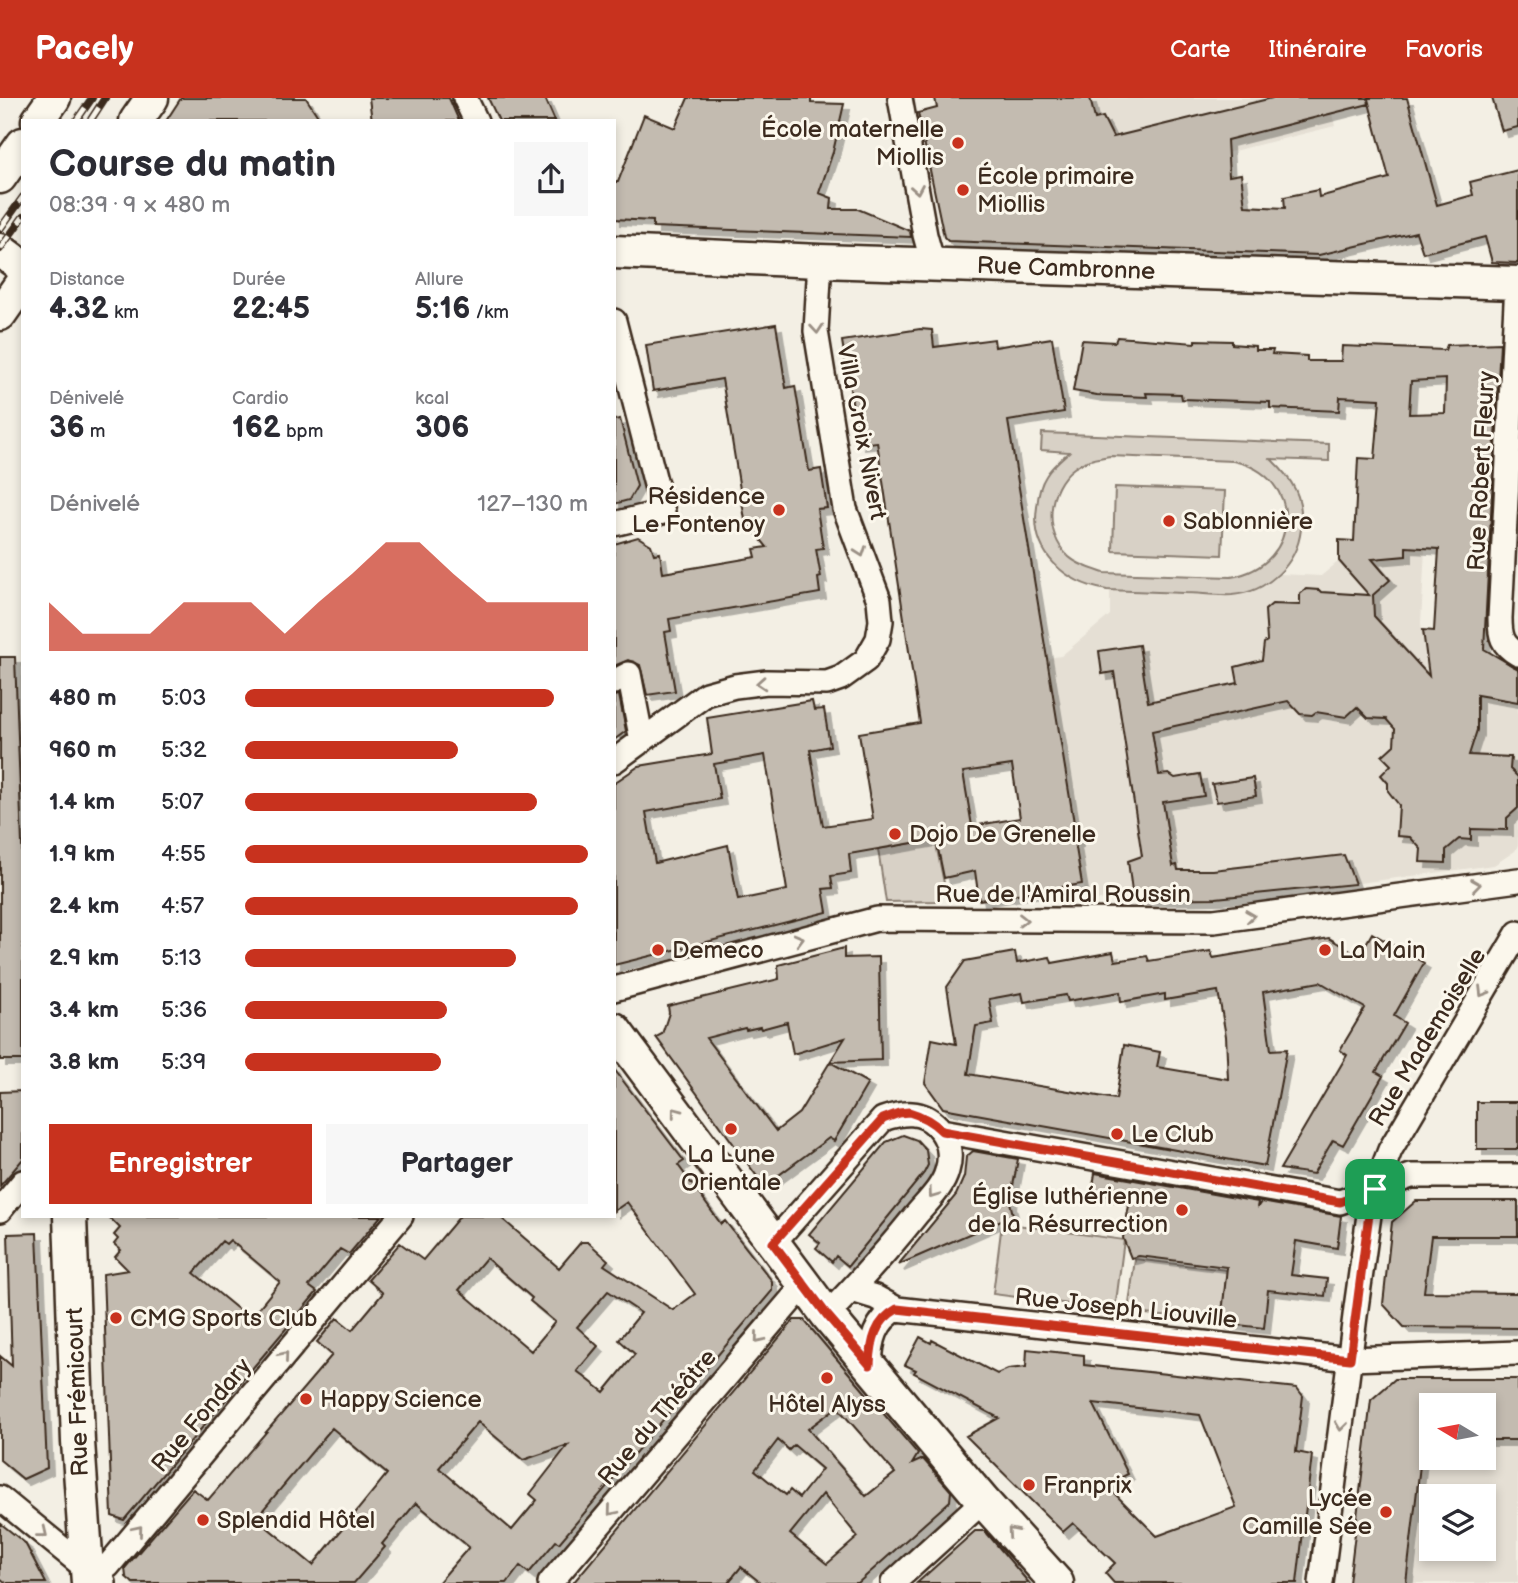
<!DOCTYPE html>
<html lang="fr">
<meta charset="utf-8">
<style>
:root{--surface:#fff;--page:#f7f7f7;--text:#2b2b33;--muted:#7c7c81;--accent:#c8321e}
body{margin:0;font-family:"Balsamiq Sans",sans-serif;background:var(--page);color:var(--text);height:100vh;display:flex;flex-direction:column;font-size:26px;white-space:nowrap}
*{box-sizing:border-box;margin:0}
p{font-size:23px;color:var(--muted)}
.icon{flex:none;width:38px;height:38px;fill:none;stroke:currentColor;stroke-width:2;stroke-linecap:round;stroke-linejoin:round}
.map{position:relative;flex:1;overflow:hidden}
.panel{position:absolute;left:21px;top:21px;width:595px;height:1099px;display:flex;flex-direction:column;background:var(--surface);border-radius:0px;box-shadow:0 4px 10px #0003}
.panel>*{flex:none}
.needle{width:46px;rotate:280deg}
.fabs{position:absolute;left:1419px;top:1295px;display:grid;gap:14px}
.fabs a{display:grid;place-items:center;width:77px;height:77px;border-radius:0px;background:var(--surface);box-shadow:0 4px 10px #0003;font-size:35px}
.pin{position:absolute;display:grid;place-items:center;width:60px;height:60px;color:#fff;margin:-30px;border-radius:14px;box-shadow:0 4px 10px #0006}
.round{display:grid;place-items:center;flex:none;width:74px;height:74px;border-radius:0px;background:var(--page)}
.head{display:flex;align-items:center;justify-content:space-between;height:119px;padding:0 28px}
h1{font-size:38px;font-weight:700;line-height:52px}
.figures{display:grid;grid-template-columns:repeat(3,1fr);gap:10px;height:119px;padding:7px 28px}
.figures div{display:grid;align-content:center}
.figures b{font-size:30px;font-weight:700}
.figures small{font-size:19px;font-weight:400}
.figures p{font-size:19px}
.chart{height:196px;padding:14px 28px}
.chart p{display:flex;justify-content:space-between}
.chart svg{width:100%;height:126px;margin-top:7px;fill:var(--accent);opacity:.7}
.button{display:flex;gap:14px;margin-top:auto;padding:14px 28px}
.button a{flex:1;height:80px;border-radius:0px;background:var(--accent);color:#fff;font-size:28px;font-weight:700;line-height:80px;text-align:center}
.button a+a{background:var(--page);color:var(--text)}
ul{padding:0 28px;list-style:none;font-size:23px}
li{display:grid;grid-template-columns:112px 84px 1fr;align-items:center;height:52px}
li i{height:18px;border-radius:9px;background:var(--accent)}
header{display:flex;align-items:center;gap:42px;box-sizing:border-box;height:98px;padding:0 35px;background:var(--accent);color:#fff}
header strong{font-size:33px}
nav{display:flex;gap:38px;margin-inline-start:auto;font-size:24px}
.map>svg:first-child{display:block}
</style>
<header>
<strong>Pacely</strong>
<nav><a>Carte</a><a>Itinéraire</a><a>Favoris</a></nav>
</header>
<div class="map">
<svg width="1518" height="1485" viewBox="0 0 1518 1485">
<defs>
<filter id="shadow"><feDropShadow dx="6" dy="6" stdDeviation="0" flood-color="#0004"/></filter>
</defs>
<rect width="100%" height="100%" fill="#f3efe4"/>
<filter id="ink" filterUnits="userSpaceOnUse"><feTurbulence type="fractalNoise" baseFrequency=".0143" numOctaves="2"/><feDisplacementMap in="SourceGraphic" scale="14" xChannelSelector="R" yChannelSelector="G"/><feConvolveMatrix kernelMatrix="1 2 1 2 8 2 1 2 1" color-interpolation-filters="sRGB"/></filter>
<g filter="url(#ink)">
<path fill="#e5dfd4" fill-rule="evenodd" d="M978 0H1328L1335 28 941 125 918 15Z
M1432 320 1421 525 1430 591 1461 594 1518 606V747L1515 753 1494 767 1352 786 1216 800 1086 802 1048 560 1061 558 1110 517V493L1232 498 1265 488 1280 476 1321 478 1339 463V445L1342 443H1354V431L1358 428 1355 420 1356 407 1358 405 1356 403 1358 362 1361 360H1375L1377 327 1379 325Z
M1395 1281H1518V1485H1349L1371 1302ZM1432 1307H1484V1360H1432ZM1432 1398H1484V1451H1432Z"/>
<path fill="#d8d1c6" stroke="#8a7e72" stroke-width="2" fill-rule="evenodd" d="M1042 335 1329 346V363L1271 361C1293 382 1304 399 1301 431 1297 467 1267 494 1232 497 1216 498 1199 495 1183 495 1157 494 1132 493 1107 492 1065 485 1030 455 1037 409 1038 398 1040 387 1046 378 1052 368 1061 361 1069 354L1041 352ZM1110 358 1233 363C1304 377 1303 467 1231 479L1104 475C1092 471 1078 467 1069 459 1043 435 1047 390 1074 370 1085 362 1097 360 1110 358Z
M1115 389 1225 393 1222 457 1113 453Z
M932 727 944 785 937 803 886 804 878 751 912 745Z
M1002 1125 1124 1142 1115 1212 993 1196Z
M1135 1161 1227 1172 1221 1225 1128 1214Z"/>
<path fill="#c3bbb0" stroke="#3b2a1e" stroke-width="2" fill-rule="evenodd" filter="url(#shadow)" d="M181 0H306L321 23H166Z
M369 0H449L459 23H372Z
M488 0H545L555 23H499Z
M688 0H811V5L844 6 833 54 819 95 832 100 831 111H858L910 133 911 139 653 129V123L614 121V84H618L644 17 675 30Z
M935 0H1090L1095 21 1103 19 1113 39 1272 0H1407L1437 107 1473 97 1470 84 1518 72V165L1492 164 1485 139 1423 155 1416 134 1319 157 948 143 944 139 918 15 937 10ZM1368 1 1389 80 1319 99 1318 92 1284 99 1285 110 1245 108 1241 76 1229 78 1227 42 1369 6Z
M1492 0H1518V29L1502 33Z
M776 226 786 290 795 288 809 373 821 371 827 410 817 411 823 450 816 451 821 479 818 480 820 495 669 521 671 533 665 534 675 593 647 597 640 567 628 562 614 568V446L638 439 651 447 654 456 660 455 663 475 756 459 754 451 767 449 745 422 722 281 653 293 646 247Z
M920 231 932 232 934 249 994 241 995 249 1052 240 1064 314 1008 323 1077 743 1075 744 1082 786 979 802 975 773 944 780 936 741 849 756 851 775 831 778 833 790 823 791 827 814 614 867V685L639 668 712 656 707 620 812 603 814 612 824 611 830 648 810 652 823 728 873 721 859 635 920 625 877 344 859 346 842 243ZM765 657 787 792 738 802 728 747 655 765 646 714 720 701 714 666ZM1012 667 1020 720 972 728 963 674Z
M1117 239 1195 245V242L1232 243V246L1255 248V252H1273L1272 256 1307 258V263H1341L1342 248 1445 252 1447 247 1500 245 1484 551 1518 571V604L1477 597V632L1469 657 1511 659 1510 671 1518 679V710L1507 720V732L1471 731V742L1459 741 1446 752V765L1420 764 1421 751 1410 739 1397 738 1399 707 1388 693V685L1381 677 1391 667 1382 658 1394 647 1395 631 1386 621 1368 620 1357 609 1346 619 1316 614 1312 617 1300 616 1288 603 1152 633 1159 677 1169 676 1175 680 1200 676 1204 698 1163 704 1173 768 1177 767 1178 772H1213L1344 757 1355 786 1216 800 1133 801 1128 763 1142 758 1114 574 1102 576 1099 553 1139 547 1148 604 1238 585 1235 569 1262 562 1264 545 1267 543 1265 512 1272 506 1300 507V496L1306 491 1319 492 1321 494 1369 497 1339 463V442L1354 443 1358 360 1375 361 1380 301 1340 299 1339 313 1270 310V304L1182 301 1181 296 1146 295 1147 299 1097 297 1073 293 1082 242 1115 244ZM1446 281 1445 315 1409 316 1411 283ZM1406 449 1439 451 1434 533 1423 532 1429 578 1374 518 1373 497 1390 482 1372 461 1406 458Z
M620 321 637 388 629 402 614 406V322Z
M0 559H15L23 772V962H0Z
M619 597 626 633 614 642V598Z
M1253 680 1256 698 1217 704 1212 686Z
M1372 835 1424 865 1394 918 1405 925 1376 974 1383 978 1343 1047 1333 1042 1313 1076 1280 1071 1347 957 1340 952 1365 910 1320 884 1263 894 1271 952 1287 951 1265 1068 943 1010 925 985 932 941 956 946 947 889 965 863 1015 854 1017 865 1050 859 1052 865 1113 854 1115 863 1147 858 1149 863 1211 853 1213 860 1329 840 1359 858ZM1218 893 1226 938 1228 981 1157 969 1160 954 1124 947 1116 1001 968 976 976 928 993 925 989 901 1022 895 1024 904 1066 897 1068 903 1120 894 1121 904 1165 896V902Z
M844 850V860L879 859 881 962 830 964 845 940 793 956 787 924 761 931 760 929 746 932 745 930 706 940 776 1033 799 1015 830 964 868 985 834 1043 829 1040 764 1088 656 939 662 936 669 915 668 908 779 881 778 867Z
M614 971 684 1063 678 1067 721 1126 725 1123 772 1183V1193L559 1445 556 1443 529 1475 520 1468 507 1485H438L469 1449 416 1405 382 1446 385 1449 354 1485H133L126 1479 125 1470 193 1391 208 1402 332 1257 317 1244 337 1220 352 1232 383 1195 368 1182 400 1145 423 1162 460 1118H499L559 1170 581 1144H588L608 1162 604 1167 673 1212 695 1196 627 1104 614 1113ZM486 1160 532 1200 530 1203 555 1224 531 1253 459 1192ZM608 1193 641 1215 619 1242 635 1256 604 1294 577 1273 598 1248 577 1229ZM478 1324 523 1362 568 1347 530 1396 537 1402 512 1432 439 1370ZM332 1330 387 1376 313 1467 256 1420Z
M23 993V1061L0 1088V994Z
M1477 1004H1518V1051H1477Z
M903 1037 917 1042 926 1052 928 1067 924 1075 848 1168 836 1158 832 1164 816 1150 820 1145 809 1136 886 1044Z
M973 1053 1018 1061 1010 1104 1013 1117 898 1167 956 1097 964 1079 966 1059Z
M1095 1075 1258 1104 1257 1110 1261 1104 1341 1118 1337 1150 1296 1143 1291 1177 1327 1181 1325 1198 1268 1192 1264 1230 1221 1225 1227 1169 1139 1158 1131 1160 1123 1140 1130 1102 1092 1095Z
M1416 1103H1518V1138H1431L1424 1194 1518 1195V1230L1404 1229 1383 1206 1392 1124Z
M108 1118H381L349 1156 340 1151 309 1188 317 1194 124 1422 112 1418 103 1176 128 1172 115 1159 121 1152 114 1146 118 1141 114 1137 120 1130ZM230 1142 280 1184 250 1221 194 1175 222 1143 226 1146Z
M37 1135 47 1370 23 1381 0 1362V1258L12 1268 8 1136Z
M794 1222H804L830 1253 918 1356 912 1366 923 1361 951 1393 950 1403 858 1485H761L741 1469 728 1485H573ZM837 1309 895 1375 866 1398 808 1331ZM778 1342 789 1352 794 1347 822 1371 799 1400 790 1392 786 1397 755 1372ZM823 1396 858 1439 827 1466 790 1436Z
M920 1239 931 1245 932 1242 997 1276 1008 1271 1026 1269 1027 1251 1084 1257V1267L1297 1290 1303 1298 1296 1354 1312 1357 1297 1485H1114L1105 1475 1115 1465 1073 1425 1063 1434 966 1338 999 1320 914 1275 916 1272 905 1267ZM1093 1305 1200 1317 1236 1409 1157 1438 1106 1387 1128 1376Z
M1395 1281H1518V1342H1484V1307H1432V1342H1423L1406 1485H1349L1371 1302Z
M0 1425 25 1445 46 1485H6L0 1480Z
M975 1433H985L1029 1485H917Z"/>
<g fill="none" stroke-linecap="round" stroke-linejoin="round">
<g stroke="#3b2a1e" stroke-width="28">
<path id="street" d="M465 0 476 23
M900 0 925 137 933 166
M1517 185 1500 520C1500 538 1502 547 1518 556
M614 223 663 414 614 426
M614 584 629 576 642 643
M614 663 706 596 735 588 767 584 827 585 841 580 866 562 878 541 881 523 879 502 845 411 816 233 820 163
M614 891 877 821 1214 823 1518 782
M942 1033 1340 1104 1411 1078H1518
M0 1112 23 1084
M773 1145 883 1021C903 1014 922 1012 937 1028 949 1040 952 1057 947 1073 943 1089 927 1104 916 1117 888 1152 858 1185 827 1217
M852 1192 875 1199 897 1211 1350 1261 1518 1255
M870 1267C871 1243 875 1223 897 1211
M0 1400 104 1485
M86 1470 108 1468 401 1118
M550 1485 803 1188
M893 1485 983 1403
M1321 1485 1356 1210 1369 1117 1375 1091 1390 1052 1518 835"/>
</g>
<g stroke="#3b2a1e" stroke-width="37">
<path id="secondary" d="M38 23 54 0
M136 23 152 0
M0 79 23 46
M0 152 23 169
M614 154 820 163 1518 185
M0 216 23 183
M614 931 827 1217 983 1403 1057 1485
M70 1118 78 1344 88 1485"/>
</g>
<use href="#street" stroke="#fbf7ec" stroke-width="23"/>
<use href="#secondary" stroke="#fbf7ec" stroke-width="32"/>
<g stroke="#3b2a1e" stroke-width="8">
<path id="rail" d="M76 23 92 0
M90 23 105 0
M0 131 23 99
M0 151 23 119"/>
</g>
<use href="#rail" stroke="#fbf7ec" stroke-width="5" stroke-dasharray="16" stroke-linecap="butt"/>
</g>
<defs><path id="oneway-chevron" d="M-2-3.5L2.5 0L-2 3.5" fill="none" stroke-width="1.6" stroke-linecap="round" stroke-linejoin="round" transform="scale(1.75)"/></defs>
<g stroke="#9b9085">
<use href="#oneway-chevron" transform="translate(917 91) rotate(80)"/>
<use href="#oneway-chevron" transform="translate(817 231) rotate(85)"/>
<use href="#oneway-chevron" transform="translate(861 454) rotate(70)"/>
<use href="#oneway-chevron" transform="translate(761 585) rotate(176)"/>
<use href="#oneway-chevron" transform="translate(1476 787) rotate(-8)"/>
<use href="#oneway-chevron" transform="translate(1250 818) rotate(-8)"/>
<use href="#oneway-chevron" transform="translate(1023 822)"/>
<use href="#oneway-chevron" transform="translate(799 841) rotate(-15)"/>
<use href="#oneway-chevron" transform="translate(1483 894) rotate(121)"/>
<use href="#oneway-chevron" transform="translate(676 1014) rotate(-127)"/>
<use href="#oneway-chevron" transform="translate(933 1096) rotate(126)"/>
<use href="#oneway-chevron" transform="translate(759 1240) rotate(130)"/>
<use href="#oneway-chevron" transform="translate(284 1258) rotate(-50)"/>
<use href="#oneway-chevron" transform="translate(1341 1328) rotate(97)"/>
<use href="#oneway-chevron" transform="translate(612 1413) rotate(130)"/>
<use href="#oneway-chevron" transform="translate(138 1432) rotate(-50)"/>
<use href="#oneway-chevron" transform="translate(1012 1434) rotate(-131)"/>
<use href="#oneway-chevron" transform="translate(43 1435) rotate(39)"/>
</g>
</g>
<g fill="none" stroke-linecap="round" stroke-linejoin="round" filter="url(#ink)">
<g stroke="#fff" stroke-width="14">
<path id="route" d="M909 1014C923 1018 932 1023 942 1033L1340 1104 1375 1091 1369 1116 1350 1261 897 1211C875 1223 871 1243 870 1267L827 1217 773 1145 883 1021 899 1015Z"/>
</g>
<use href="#route" stroke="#c8321e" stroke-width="9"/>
</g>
<g fill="#c8321e" stroke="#fbf7ec" stroke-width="2.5">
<circle cx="958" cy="45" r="7"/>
<circle cx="963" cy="92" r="7"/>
<circle cx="779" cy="412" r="7"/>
<circle cx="1169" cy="423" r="7"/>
<circle cx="895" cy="736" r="7"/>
<circle cx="658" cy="852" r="7"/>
<circle cx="1325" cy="852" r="7"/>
<circle cx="731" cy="1031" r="7"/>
<circle cx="1117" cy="1036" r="7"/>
<circle cx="1182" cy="1112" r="7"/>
<circle cx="116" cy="1220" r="7"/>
<circle cx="827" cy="1280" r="7"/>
<circle cx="306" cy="1301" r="7"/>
<circle cx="1029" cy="1387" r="7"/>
<circle cx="1386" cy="1414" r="7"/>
<circle cx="203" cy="1422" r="7"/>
</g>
<g text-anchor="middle" stroke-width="6" stroke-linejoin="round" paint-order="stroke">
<g font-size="24" fill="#3b2a1e" stroke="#fbf7ec" text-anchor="start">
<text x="944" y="39" text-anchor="end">École maternelle<tspan x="944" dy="28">Miollis</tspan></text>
<text x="977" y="86">École primaire<tspan x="977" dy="28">Miollis</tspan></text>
<text x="765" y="406" text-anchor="end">Résidence<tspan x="765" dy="28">Le Fontenoy</tspan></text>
<text x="1183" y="431">Sablonnière</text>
<text x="909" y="744">Dojo De Grenelle</text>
<text x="672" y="860">Demeco</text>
<text x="1339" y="860">La Main</text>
<text x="1131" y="1044">Le Club</text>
<text x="731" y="1064" text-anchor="middle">La Lune<tspan x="731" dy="28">Orientale</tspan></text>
<text x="1168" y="1106" text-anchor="end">Église luthérienne<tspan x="1168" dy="28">de la Résurrection</tspan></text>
<text x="130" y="1228">CMG Sports Club</text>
<text x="320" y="1309">Happy Science</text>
<text x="827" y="1314" text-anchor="middle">Hôtel Alyss</text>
<text x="1043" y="1395">Franprix</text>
<text x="1372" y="1408" text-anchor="end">Lycée<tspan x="1372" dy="28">Camille Sée</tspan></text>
<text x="217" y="1430">Splendid Hôtel</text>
</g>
<g font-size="24" fill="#3b2a1e" stroke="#fbf7ec">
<text transform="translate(1066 170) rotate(2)" y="8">Rue Cambronne</text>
<text transform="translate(862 334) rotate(79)" y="8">Villa Croix Nivert</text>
<text transform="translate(1481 373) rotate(-87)" y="8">Rue Robert Fleury</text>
<text x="1063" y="804">Rue de l'Amiral Roussin</text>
<text transform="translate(1427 939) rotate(-59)" y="8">Rue Mademoiselle</text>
<text transform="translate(1126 1210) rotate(6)" y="8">Rue Joseph Liouville</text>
<text transform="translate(77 1294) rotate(-92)" y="8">Rue Frémicourt</text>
<text transform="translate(201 1317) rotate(-50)" y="8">Rue Fondary</text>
<text transform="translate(657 1319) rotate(-50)" y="8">Rue du Théâtre</text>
</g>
</g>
</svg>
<div class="fabs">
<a><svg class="needle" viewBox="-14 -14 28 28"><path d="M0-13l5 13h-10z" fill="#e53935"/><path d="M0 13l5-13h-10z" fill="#7c7c81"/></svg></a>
<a><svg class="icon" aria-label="layers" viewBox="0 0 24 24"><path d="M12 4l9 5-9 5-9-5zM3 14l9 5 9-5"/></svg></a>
</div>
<div class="pin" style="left:1375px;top:1091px;background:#1e9e55"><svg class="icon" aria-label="arrive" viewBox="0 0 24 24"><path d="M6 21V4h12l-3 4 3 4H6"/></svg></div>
<section class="panel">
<div class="head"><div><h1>Course du matin</h1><p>08:39 · 9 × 480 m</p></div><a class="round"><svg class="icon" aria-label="share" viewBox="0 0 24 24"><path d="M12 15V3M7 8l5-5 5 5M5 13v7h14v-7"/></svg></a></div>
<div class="figures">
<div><p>Distance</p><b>4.32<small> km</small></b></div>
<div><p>Durée</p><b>22:45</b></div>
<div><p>Allure</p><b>5:16<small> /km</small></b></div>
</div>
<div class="figures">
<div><p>Dénivelé</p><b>36<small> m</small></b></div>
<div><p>Cardio</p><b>162<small> bpm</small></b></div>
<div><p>kcal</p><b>306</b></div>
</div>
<div class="chart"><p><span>Dénivelé</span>127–130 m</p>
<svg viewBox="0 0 160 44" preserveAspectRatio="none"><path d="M0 44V27L10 38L20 38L30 38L40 27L50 27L60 27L70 38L80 27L90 17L100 6L110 6L120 17L130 27L140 27L150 27L160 27V44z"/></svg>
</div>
<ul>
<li><b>480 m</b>5:03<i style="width:90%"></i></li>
<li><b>960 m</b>5:32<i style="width:62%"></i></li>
<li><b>1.4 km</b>5:07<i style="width:85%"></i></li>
<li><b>1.9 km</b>4:55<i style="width:100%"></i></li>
<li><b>2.4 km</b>4:57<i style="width:97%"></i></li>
<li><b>2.9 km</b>5:13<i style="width:79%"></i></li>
<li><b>3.4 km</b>5:36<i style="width:59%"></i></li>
<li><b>3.8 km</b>5:39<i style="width:57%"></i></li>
</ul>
<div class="button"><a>Enregistrer</a><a>Partager</a></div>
</section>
</div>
